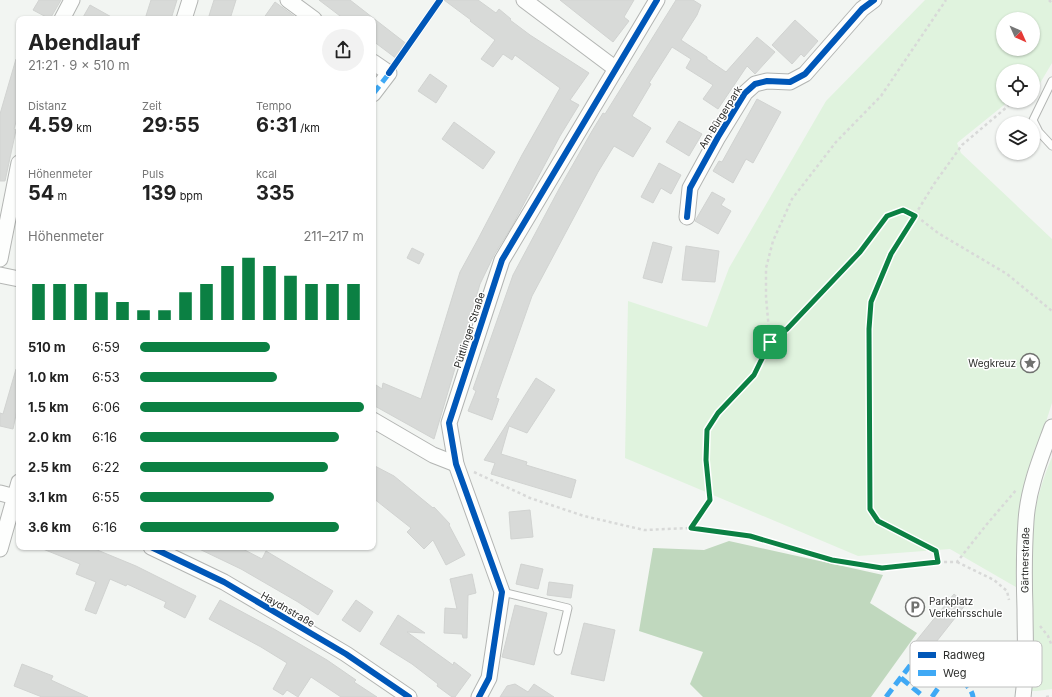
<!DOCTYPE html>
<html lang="de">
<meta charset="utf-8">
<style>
:root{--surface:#fff;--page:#f2f2f2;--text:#222;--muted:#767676;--accent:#0b8043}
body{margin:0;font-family:Inter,sans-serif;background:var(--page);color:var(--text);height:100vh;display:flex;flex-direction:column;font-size:15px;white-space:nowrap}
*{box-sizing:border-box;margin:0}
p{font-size:13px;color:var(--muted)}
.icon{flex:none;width:22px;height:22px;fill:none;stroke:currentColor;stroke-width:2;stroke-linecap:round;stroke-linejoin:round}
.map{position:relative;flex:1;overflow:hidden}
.sheet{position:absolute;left:16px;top:16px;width:360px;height:534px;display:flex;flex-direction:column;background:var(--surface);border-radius:8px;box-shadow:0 1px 3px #0004}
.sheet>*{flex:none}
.needle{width:26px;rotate:135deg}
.buttons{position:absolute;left:996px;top:12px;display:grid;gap:8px}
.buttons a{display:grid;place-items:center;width:44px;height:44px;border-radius:50%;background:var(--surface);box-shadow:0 1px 3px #0004;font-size:20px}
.pin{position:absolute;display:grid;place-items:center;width:34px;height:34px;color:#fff;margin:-17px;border-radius:8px;box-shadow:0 2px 6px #0006}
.round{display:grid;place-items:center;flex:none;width:42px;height:42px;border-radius:21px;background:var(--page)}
.summary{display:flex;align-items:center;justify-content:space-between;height:68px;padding:0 12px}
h1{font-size:22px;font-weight:700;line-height:30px}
.stats{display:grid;grid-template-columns:repeat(3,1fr);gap:6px;height:68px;padding:4px 12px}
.stats div{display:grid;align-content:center}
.stats b{font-size:20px;font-weight:700}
.stats small{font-size:11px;font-weight:400}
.stats p{font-size:11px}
.chart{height:112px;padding:8px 12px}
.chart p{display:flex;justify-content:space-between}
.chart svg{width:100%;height:72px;margin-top:4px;stroke:var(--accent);stroke-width:6}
ul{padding:0 12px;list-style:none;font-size:13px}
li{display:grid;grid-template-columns:64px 48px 1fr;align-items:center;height:30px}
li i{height:10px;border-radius:5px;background:var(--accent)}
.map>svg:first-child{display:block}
</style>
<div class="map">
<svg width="1052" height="697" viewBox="0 0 1052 697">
<rect width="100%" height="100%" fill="#f2f5f2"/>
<path fill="#e0f3de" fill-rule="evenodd" d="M925 0H1052V63L1036 90 1033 91V71H1003V101H1009L957 143 961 153 1052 239V403L1027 481 1021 590 950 549 858 556 625 458 628 301 707 327 729 268 826 101ZM1003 19H1033V49H1003Z
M1052 457V689L1037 691H1031L1032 526C1036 502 1042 480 1052 457Z"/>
<path fill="#c0d8be" d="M729 541 883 575 870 603 917 633 871 697H703L690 684 703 652 639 631 653 548 704 550Z"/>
<path fill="#d8dad8" stroke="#d1d3d1" d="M39 0H61L50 19 33 10Z
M151 0H177L171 19H145Z
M214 0H236L230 19H208Z
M319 0H350L408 45 397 59 373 41V19H344Z
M444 0H478L496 13 499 9 511 19 510 20 530 35 589 73 570 100 579 105 560 136 512 226 494 255 480 284 434 439 373 405V383L382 389 383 383 421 399 460 272 477 241 522 155 560 88 515 55 512 60 503 54 493 67 481 59 495 40 470 21 471 20Z
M560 0H634L624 17 629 21 613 42Z
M676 0H693L701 5 697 15 681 40 707 57V59L726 72 757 37 775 52 755 74 747 66 718 109 703 99 713 85 686 68 691 59 672 47 649 83 651 84 632 116 651 128 633 157 614 146 598 172 532 296 496 398 499 399 492 420 468 411 476 391 473 389 513 275 559 189 592 131 603 113 605 114Z
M275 2 298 19H263Z
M90 5 115 19H82Z
M795 20 818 41 804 57 801 54 792 64 772 45Z
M16 59H19V111L14 129 16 130 5 181H0V114Z
M430 74 447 86 436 103 418 91Z
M757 99 781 112 753 163 746 159 733 183 713 171 719 161 722 162Z
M679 121 702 134 689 156 666 142Z
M454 122 495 152 483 169 442 139Z
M659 163 681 175 671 194 661 188 653 203 641 197Z
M712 192 725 199 721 205 731 211 718 234 695 221Z
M653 242 672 247 662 283 643 278Z
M686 246 719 251 715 282 682 280Z
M412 248 424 254 419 264 407 258Z
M16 369 19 370V410H17L13 429 0 426V413L3 414Z
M536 378 555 390 527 433 509 426 501 454 527 462 526 465 576 480 571 498 491 474 495 463 484 460Z
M373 465 394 476 433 508 434 507 450 524 449 525 465 555 446 565 433 540 424 549 407 532 411 528 373 498Z
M530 510 533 537 511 539 509 512Z
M38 547H90L136 566 196 596 185 618 164 607 166 602 127 584 126 586 110 579 96 614 85 610 96 582 76 574 80 564Z
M195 547H239L262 559 266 551 333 591 318 615 298 602 241 569Z
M521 564 543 569 538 589 516 584Z
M472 574 476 593 468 595 467 638H463L462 634 444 633 445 608 457 609 450 579Z
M549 582 573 585 571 598 547 595Z
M954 594 966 604 929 651 916 641Z
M220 600 274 629 327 660 356 680 354 682 377 697H341L311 677 298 697 287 690 283 695 273 689 287 663 261 647 209 619Z
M356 600 373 612 360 632 342 620Z
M515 605 547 613 534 665 502 657Z
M398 615 425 633 407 632 453 665 454 662 471 675 455 697H452L437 686 438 684 412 664 380 644Z
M584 623 615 630 604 681 571 674Z
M22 664 53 676 51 680 88 697H42L14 686Z
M515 684 528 692 534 684 554 697H500L507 686Z"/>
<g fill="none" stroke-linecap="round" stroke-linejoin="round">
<g stroke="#b3b5b3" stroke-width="9">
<path id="lane" d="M1052 81 1033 120 1039 132 1052 146
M502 592 568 608 558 651"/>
</g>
<g stroke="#b3b5b3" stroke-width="17">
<g id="street">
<path d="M288 0 314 19"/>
<path d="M524 0 616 69"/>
<path d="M62 19 72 0"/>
<path d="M184 19 190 0"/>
<path d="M373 62 389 73 373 94"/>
<path d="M687 217 690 188 718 137 745 93 755 84 767 81 790 82 805 74 862 9 874 0"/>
<path d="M0 259 19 163"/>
<path d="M0 275 19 279"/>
<path d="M373 420 433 455 456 464"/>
<path d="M0 493 19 498"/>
<path d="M151 547 224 582 346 654 409 697"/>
<path d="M0 549 19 482"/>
<path d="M479 697 489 678 502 592 456 464 449 423 502 260 657 0"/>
<path id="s1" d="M1023 697C1027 668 1025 638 1025 609 1024 580 1024 550 1026 521 1028 488 1041 457 1052 427"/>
</g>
</g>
<path stroke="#d8d9d8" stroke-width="2.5" stroke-dasharray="3 3" stroke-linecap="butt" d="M1049 0 1052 3
M770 341 787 329 860 252 887 216 903 210 915 215 938 233 1007 274 1052 311
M474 472 530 498 584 516 644 530 691 528 711 500 706 460 707 429 718 413 754 375 770 342 766 297V268L773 241 792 199 836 142 881 96 946 0
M691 528 750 536 832 560 882 568 938 562H957L987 524 1017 489
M938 562 936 551 878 521 870 509 869 329 871 302 891 254 934 184 962 145 1014 101
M957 562 994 580 1007 591 1009 600
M1040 626 1048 636 1052 646
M1046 697 1052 696"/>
<use href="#lane" stroke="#fdfefd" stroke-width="7"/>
<use href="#street" stroke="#fdfefd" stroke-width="15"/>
<path stroke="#3fa9f5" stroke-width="5" stroke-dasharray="10 5" stroke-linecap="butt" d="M373 94 391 71
M901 678 924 697
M886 697 915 659 922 653C933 657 966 681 971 691 972 693 973 695 973 697
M932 697 950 671"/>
<g stroke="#fff" stroke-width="8">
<path id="cycleway" d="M389 73 440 0
M687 217 690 188 718 137 745 93 755 84 767 81 790 82 805 74 862 9 874 0
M151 547 224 582 346 654 409 697
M479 697 489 678 502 592 456 464 449 423 502 260 657 0"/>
</g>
<use href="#cycleway" stroke="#0057b8" stroke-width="6"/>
</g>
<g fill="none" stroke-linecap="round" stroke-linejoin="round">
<g stroke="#fff" stroke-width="8">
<path id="route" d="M903 210 915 216 891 254 871 302 869 329 870 509 878 521 936 551 938 562 882 568 832 560 750 536 691 528 710 500 706 460 707 430 718 413 754 375 770 342 787 329 860 252 887 216Z"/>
</g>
<use href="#route" stroke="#0b8043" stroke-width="5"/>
</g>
<defs>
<g id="sight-ring" transform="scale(1)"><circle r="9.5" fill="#fff" stroke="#717270" stroke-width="1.5"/><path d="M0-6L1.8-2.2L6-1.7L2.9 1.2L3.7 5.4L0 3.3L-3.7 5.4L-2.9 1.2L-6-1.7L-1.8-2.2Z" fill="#717270"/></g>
<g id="parking-ring" transform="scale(1)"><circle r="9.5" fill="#fff" stroke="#717270" stroke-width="1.5"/><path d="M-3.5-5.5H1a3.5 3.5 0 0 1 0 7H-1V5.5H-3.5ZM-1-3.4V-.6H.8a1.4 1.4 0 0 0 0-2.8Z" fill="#717270"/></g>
</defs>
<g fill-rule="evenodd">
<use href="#sight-ring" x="1030" y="363"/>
<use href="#parking-ring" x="915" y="607"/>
</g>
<g text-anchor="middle" stroke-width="3" stroke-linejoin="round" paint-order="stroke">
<g font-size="10" fill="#2b2c2a" stroke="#fff">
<text transform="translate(720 117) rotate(-58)" y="4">Am Bürgerpark</text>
<text transform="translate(469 330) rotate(-72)" y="4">Püttlinger Straße</text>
<text dy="4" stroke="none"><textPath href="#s1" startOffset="137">Gärtnerstraße</textPath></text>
<text transform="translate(288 609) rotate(30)" y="4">Haydnstraße</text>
</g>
<g font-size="10" fill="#2b2c2a" stroke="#fff" text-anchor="end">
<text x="1016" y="367">Wegkreuz</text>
<text x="929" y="605" text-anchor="start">Parkplatz<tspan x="929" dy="12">Verkehrsschule</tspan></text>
</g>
</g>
<rect x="910" y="641" width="132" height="46" rx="6" fill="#fff" stroke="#bfc0bf" stroke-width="1"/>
<rect x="918" y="652" width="18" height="6" fill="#0057b8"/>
<rect x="918" y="670" width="18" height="6" fill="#3fa9f5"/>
<g font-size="11" fill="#2b2c2a">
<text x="943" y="659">Radweg</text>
<text x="943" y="677">Weg</text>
</g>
</svg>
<div class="buttons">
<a><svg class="needle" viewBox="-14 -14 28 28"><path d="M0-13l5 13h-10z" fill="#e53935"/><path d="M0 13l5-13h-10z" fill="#767676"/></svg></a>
<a><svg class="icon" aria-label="locate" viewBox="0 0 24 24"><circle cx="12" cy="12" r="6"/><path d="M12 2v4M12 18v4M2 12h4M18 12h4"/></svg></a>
<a><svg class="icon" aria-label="layers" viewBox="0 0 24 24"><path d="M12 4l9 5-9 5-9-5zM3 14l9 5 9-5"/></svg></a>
</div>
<div class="pin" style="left:770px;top:342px;background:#1e9e55"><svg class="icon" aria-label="arrive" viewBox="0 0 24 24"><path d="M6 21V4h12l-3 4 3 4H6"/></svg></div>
<section class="sheet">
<div class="summary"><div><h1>Abendlauf</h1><p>21:21 · 9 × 510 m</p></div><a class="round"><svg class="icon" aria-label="share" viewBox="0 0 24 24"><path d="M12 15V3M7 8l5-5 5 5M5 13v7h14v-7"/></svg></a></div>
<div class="stats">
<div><p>Distanz</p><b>4.59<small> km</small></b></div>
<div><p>Zeit</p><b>29:55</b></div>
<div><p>Tempo</p><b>6:31<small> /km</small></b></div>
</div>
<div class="stats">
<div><p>Höhenmeter</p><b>54<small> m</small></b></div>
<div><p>Puls</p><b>139<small> bpm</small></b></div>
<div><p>kcal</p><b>335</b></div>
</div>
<div class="chart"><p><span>Höhenmeter</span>211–217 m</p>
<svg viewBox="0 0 160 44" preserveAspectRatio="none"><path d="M5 44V22M15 44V22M25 44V22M35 44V27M45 44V33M55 44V38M65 44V38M75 44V27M85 44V22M95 44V11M105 44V6M115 44V11M125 44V17M135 44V22M145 44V22M155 44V22"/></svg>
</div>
<ul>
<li><b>510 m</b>6:59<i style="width:58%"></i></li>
<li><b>1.0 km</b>6:53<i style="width:61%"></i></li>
<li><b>1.5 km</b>6:06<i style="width:100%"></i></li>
<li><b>2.0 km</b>6:16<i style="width:89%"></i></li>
<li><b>2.5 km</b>6:22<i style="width:84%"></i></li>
<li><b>3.1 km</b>6:55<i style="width:60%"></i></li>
<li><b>3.6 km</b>6:16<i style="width:89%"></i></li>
</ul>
</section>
</div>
